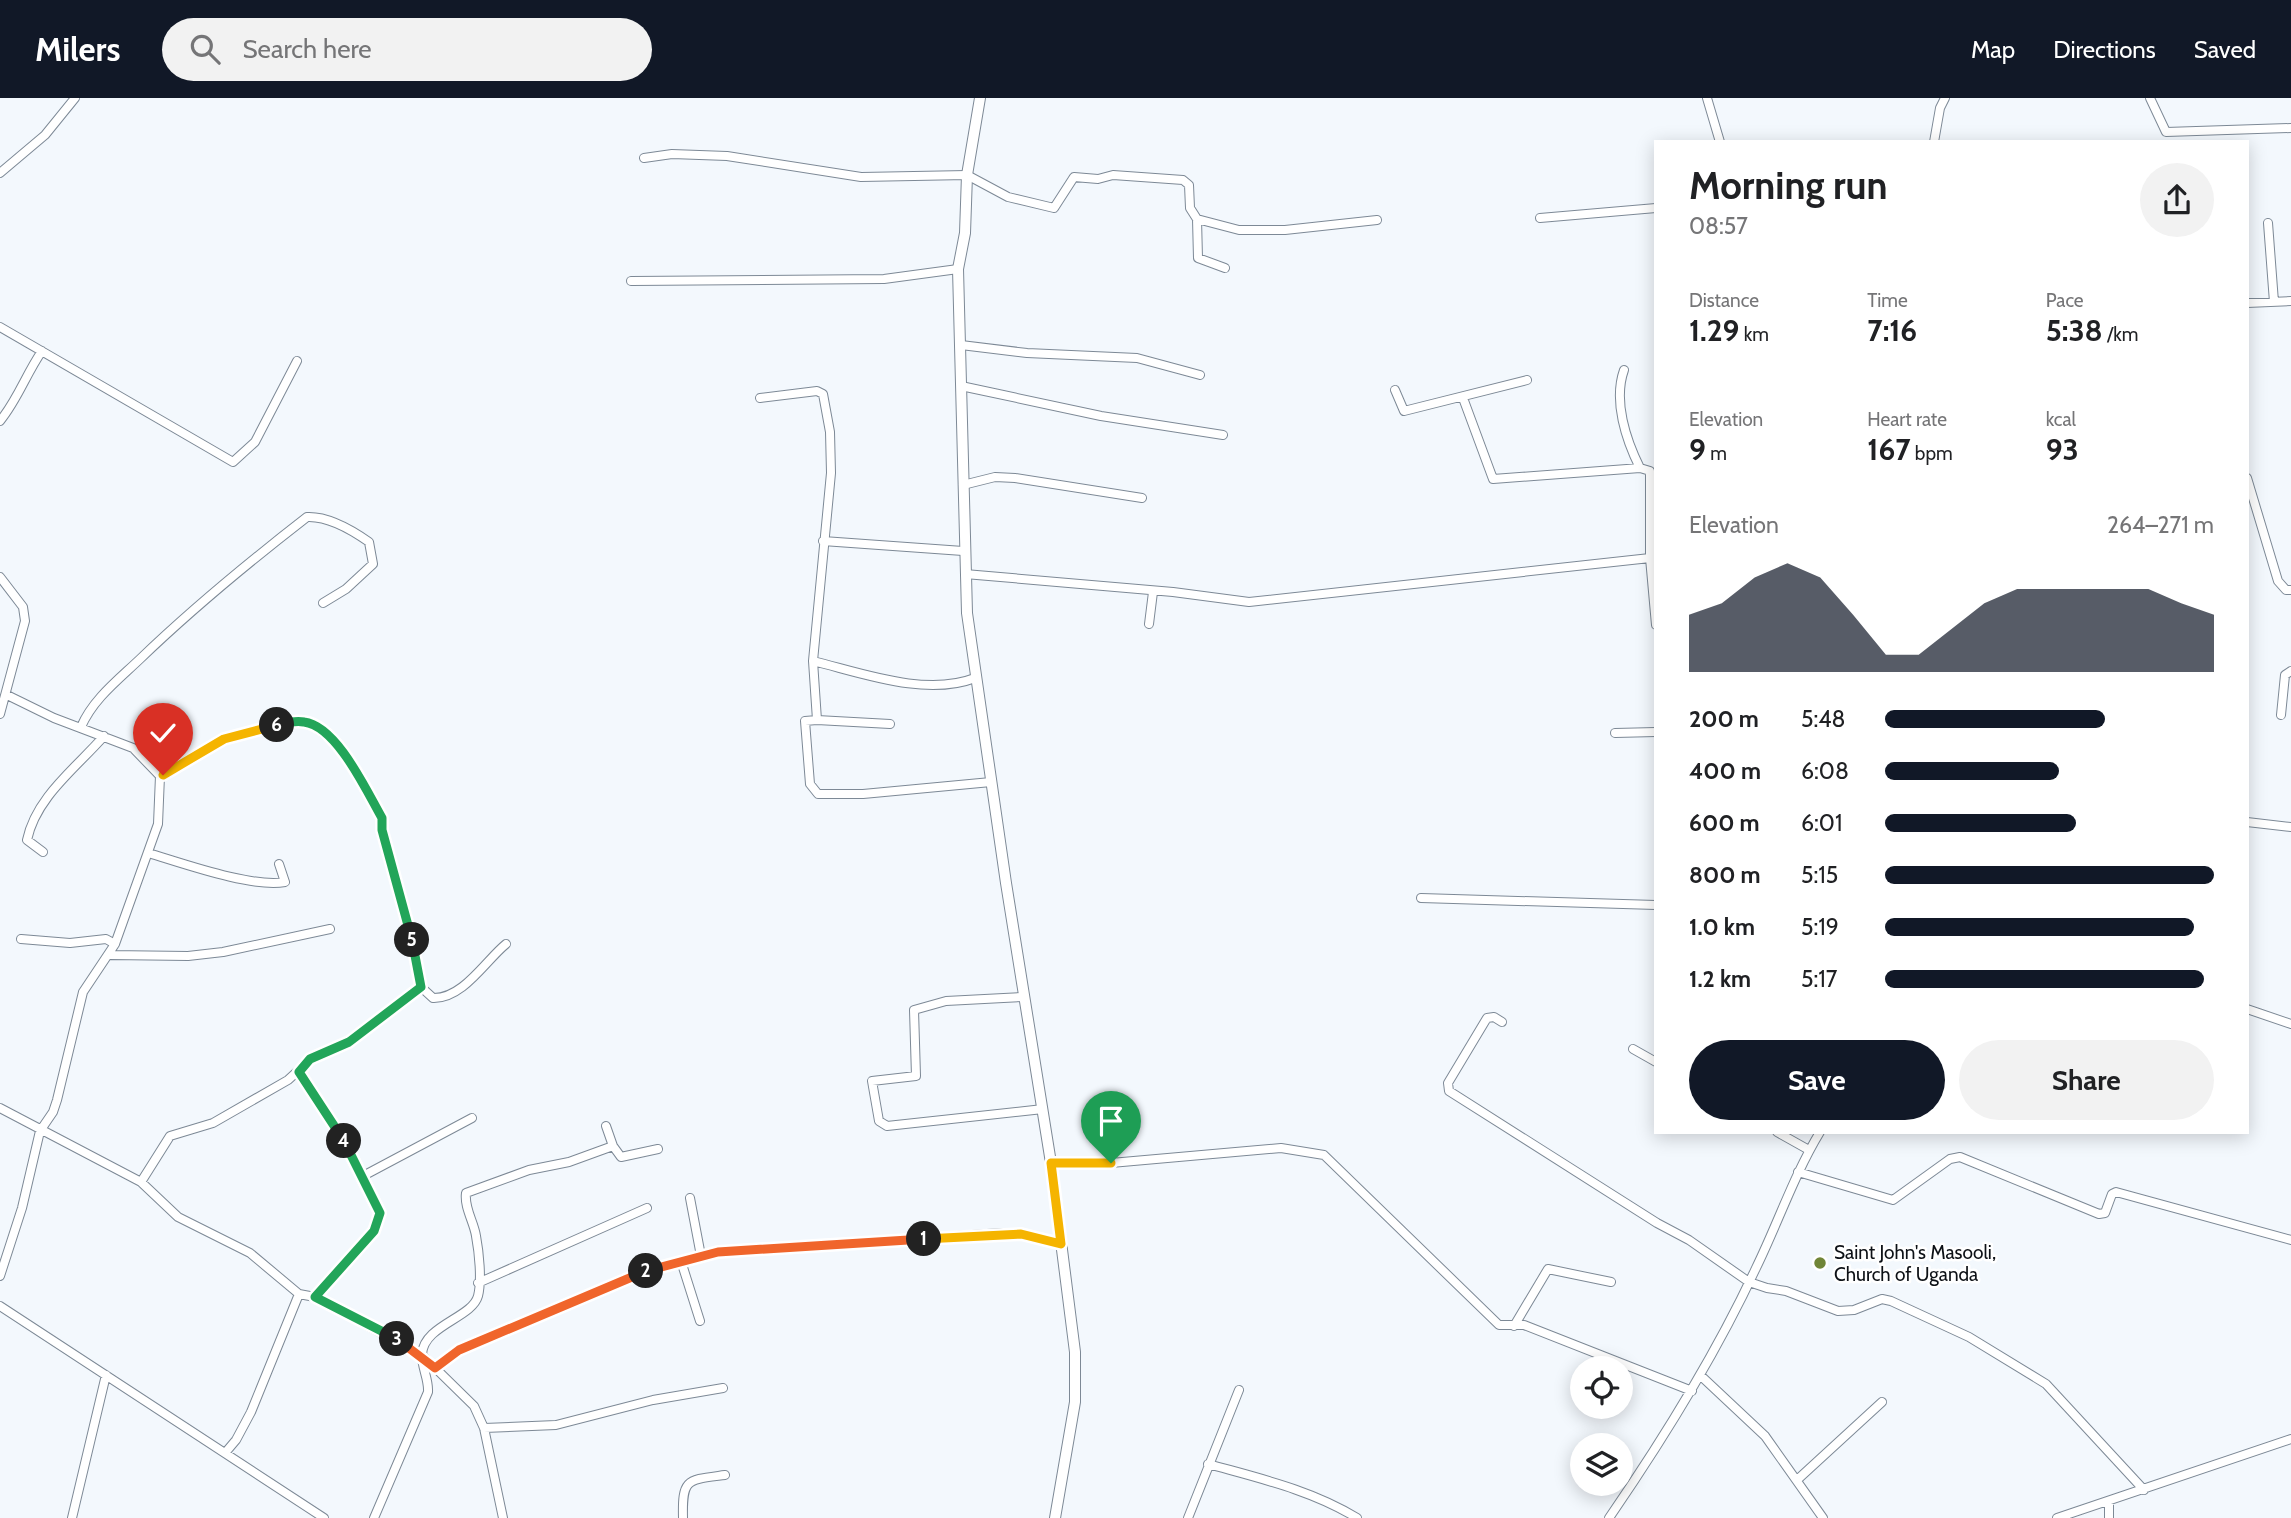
<!DOCTYPE html>
<meta charset="utf-8">
<style>
:root{--surface:#fff;--page:#f2f2f2;--text:#202124;--muted:#757577;--accent:#111827}
body{margin:0;font-family:Cabin,sans-serif;background:var(--page);color:var(--text);height:100vh;display:flex;flex-direction:column;font-size:26px;white-space:nowrap}
*{box-sizing:border-box;margin:0}
p{font-size:23px;color:var(--muted)}
.icon{flex:none;width:38px;height:38px;fill:none;stroke:currentColor;stroke-width:2;stroke-linecap:round;stroke-linejoin:round}
.map{position:relative;flex:1;overflow:hidden}
.panel{position:absolute;left:1654px;top:42px;width:595px;height:994px;display:flex;flex-direction:column;background:var(--surface);border-radius:0px;box-shadow:0 4px 18px #0003}
.panel>*{flex:none}
.buttons{position:absolute;left:1570px;top:1258px;display:grid;gap:14px}
.buttons a{display:grid;place-items:center;width:63px;height:63px;border-radius:50%;background:var(--surface);box-shadow:0 4px 18px #0003;font-size:35px}
.pin{position:absolute;display:grid;place-items:center;width:60px;height:60px;color:#fff;margin:-72px -30px;border-radius:50% 50% 50% 0;rotate:-45deg;box-shadow:0 0 7px #0007}
.pin .icon{rotate:45deg}
.km{position:absolute;width:35px;height:35px;margin:-18px;border-radius:50%;background:#222;color:#fff;font-size:19px;line-height:35px;text-align:center}
.round{display:grid;place-items:center;flex:none;width:74px;height:74px;border-radius:37px;background:var(--page)}
.head{display:flex;align-items:center;justify-content:space-between;height:119px;padding:0 35px}
h1{font-size:38px;font-weight:800;line-height:52px}
.stats{display:grid;grid-template-columns:repeat(3,1fr);gap:10px;height:119px;padding:7px 35px}
.stats div{display:grid;align-content:center}
.stats b{font-size:30px;font-weight:800}
.stats small{font-size:19px;font-weight:400}
.stats p{font-size:19px}
.chart{height:196px;padding:14px 35px}
.chart p{display:flex;justify-content:space-between}
.chart svg{width:100%;height:126px;margin-top:7px;fill:var(--accent);opacity:.7}
.button{display:flex;gap:14px;margin-top:auto;padding:14px 35px}
.button a{flex:1;height:80px;border-radius:42px;background:var(--accent);color:#fff;font-size:28px;font-weight:800;line-height:80px;text-align:center}
.button a+a{background:var(--page);color:var(--text)}
ul{padding:0 35px;list-style:none;font-size:23px}
li{display:grid;grid-template-columns:112px 84px 1fr;align-items:center;height:52px}
li i{height:18px;border-radius:9px;background:var(--accent)}
header{display:flex;align-items:center;gap:42px;box-sizing:border-box;height:98px;padding:0 35px;background:var(--accent);color:#fff}
header strong{font-size:33px}
nav{display:flex;gap:38px;margin-inline-start:auto;font-size:24px}
.search{width:490px;height:63px;background:var(--page);display:flex;align-items:center;gap:18px;box-sizing:border-box;padding:0 24px;border-radius:38px;color:var(--muted);font-size:26px}
.map>svg:first-child{display:block}
</style>
<header>
<strong>Milers</strong>
<div class="search"><svg class="icon" aria-label="search" viewBox="0 0 24 24"><circle cx="10" cy="10" r="6"/><path d="M15 15l6 6"/></svg>Search here</div>
<nav><a>Map</a><a>Directions</a><a>Saved</a></nav>
</header>
<div class="map">
<svg width="2291" height="1420" viewBox="0 0 2291 1420">
<rect width="100%" height="100%" fill="#f3f8fd"/>
<g fill="none" stroke-linecap="round" stroke-linejoin="round">
<g stroke="#7d8996" stroke-width="10">
<path id="minor" d="M1707 0 1720 44
M2150 0 2166 34 2291 30
M1934 44 1940 10 1945 0
M644 60 672 56 727 58 861 79 967 77 1008 99 1054 110 1074 79 1098 81 1113 77 1183 82 1189 87 1190 110 1197 121 1239 132H1285L1377 122
M0 75 45 37 75 0
M1540 120 1656 110
M1197 121 1198 160 1225 170
M2268 125 2274 204
M631 183 884 181 958 171
M2247 205 2291 203
M0 229 233 364 255 344 297 263
M961 247 1027 255 1137 260 1200 277
M1624 272C1613 303 1626 342 1640 370
M961 288 1101 318 1223 337
M1395 292 1404 313 1527 282
M760 300 817 293 823 296 830 334 831 375 813 563C862 575 926 599 975 580
M1463 300 1493 381 1640 370 1650 373V460L1656 527
M0 323C18 301 26 276 42 253
M2247 380 2278 483 2286 492H2291
M963 387 995 379 1015 380 1142 400
M823 443 963 453
M965 476 1173 494 1249 504 1650 460
M0 479 23 509 25 523 0 616
M1149 526 1153 494
M813 563 817 622 890 626
M7 597 54 620 133 650 160 678 224 641 267 628 304 624 317 630 341 650 382 720V732L405 812 421 889 349 944 312 960 288 982 213 1025 170 1038 141 1084
M2281 617 2285 577 2291 573
M817 622 805 623 810 686 818 696H863L991 684
M81 629C93 601 118 582 140 561 193 510 249 464 307 419 328 418 352 432 369 444L373 466 346 491 323 505
M1615 635 1656 634
M2247 724 2291 729
M43 754 27 742C36 699 76 670 104 638
M148 755C182 765 251 790 285 784L279 766
M1421 800 1656 807
M115 846 158 726 160 678
M110 857 188 858 223 854 330 831
M421 889 433 900C463 901 486 862 506 846
M1023 899 946 903 914 912 916 978 872 983 879 1023 887 1028 1043 1011
M2247 911 2291 926
M1502 924 1494 919 1487 920 1448 985 1449 993 1657 1125 1689 1142 1749 1184 1767 1190 1786 1193 1838 1213 1854 1212 1882 1201 1891 1203 1969 1239 2046 1286 2144 1392
M1633 951 1656 964
M299 974 346 1046 380 1115 374 1134 315 1199
M0 1010 141 1084 178 1119 250 1155 299 1196 315 1199 422 1257 474 1308 484 1330 503 1420
M606 1028 613 1048 621 1059 658 1051
M1777 1034 1809 1052
M1051 1065H1111L1281 1050 1324 1057 1499 1227H1524L1692 1293
M1798 1074 1893 1102 1950 1061 1960 1059 2099 1116 2105 1115 2112 1096 2116 1094 2291 1142
M363 1078 472 1020
M690 1100 701 1158
M681 1163 700 1223
M0 1178 22 1110 40 1033 53 1014 57 1002 83 894 115 846 106 841 70 845 21 841
M478 1185 647 1110
M0 1208 324 1420
M1514 1228 1548 1171 1611 1184
M435 1270 459 1252 641 1175 718 1154 1002 1135 1021 1136 1061 1146
M1700 1277 1765 1338 1823 1420
M484 1330 556 1327 653 1302 723 1290
M225 1355 236 1342 251 1314 299 1196
M1208 1366C1258 1380 1312 1392 1357 1420
M1797 1382 1882 1304
M2109 1403V1420
M72 1420 106 1277
M374 1420 428 1294C429 1281 421 1268 422 1256 424 1227 472 1220 478 1198 482 1182 479 1154 476 1138 474 1124 464 1110 466 1095L529 1072 569 1064 613 1048
M683 1420C682 1380 687 1382 725 1377
M1188 1420 1239 1292
M1609 1420C1664 1340 1715 1258 1756 1170 1778 1125 1794 1077 1820 1034
M2057 1420 2291 1341"/>
</g>
<g stroke="#7d8996" stroke-width="12">
<path id="tertiary" d="M980 0 967 77 965 135 958 171 967 515 1006 785 1051 1065 1075 1254V1304L1055 1420"/>
</g>
<use href="#minor" stroke="#fff" stroke-width="8"/>
<use href="#tertiary" stroke="#fff" stroke-width="10"/>
</g>
<g fill="none" stroke-linecap="round" stroke-linejoin="round">
<g stroke="#fff" stroke-width="14">
<path id="split-1" d="M924 1141 1021 1136 1061 1146 1051 1065H1111"/>
</g>
<g stroke="#fff" stroke-width="14">
<path id="split-2" d="M646 1173 718 1154 924 1141"/>
</g>
<g stroke="#fff" stroke-width="14">
<path id="split-3" d="M397 1241 435 1270 459 1252 646 1173"/>
</g>
<g stroke="#fff" stroke-width="14">
<path id="split-4" d="M344 1043 380 1115 374 1133 315 1199 397 1241"/>
</g>
<g stroke="#fff" stroke-width="14">
<path id="split-5" d="M344 1043 299 974 310 961 349 944 421 889 412 842"/>
</g>
<g stroke="#fff" stroke-width="14">
<path id="split-6" d="M277 627C285 625 295 622 304 624 337 628 367 694 382 720V732L412 842"/>
</g>
<g stroke="#fff" stroke-width="14">
<path id="split-7" d="M163 677 224 641 277 627"/>
</g>
<use href="#split-1" stroke="#f5b400" stroke-width="9"/>
<use href="#split-2" stroke="#f0652b" stroke-width="9"/>
<use href="#split-3" stroke="#f0652b" stroke-width="9"/>
<use href="#split-4" stroke="#22a559" stroke-width="9"/>
<use href="#split-5" stroke="#22a559" stroke-width="9"/>
<use href="#split-6" stroke="#22a559" stroke-width="9"/>
<use href="#split-7" stroke="#f5b400" stroke-width="9"/>
</g>
<circle fill="#708537" stroke="#fff" stroke-width="2.5" cx="1820" cy="1165" r="7"/>
<g text-anchor="middle" stroke-width="5" stroke-linejoin="round" paint-order="stroke">
<g font-size="19" fill="#0d1116" stroke="#fff" text-anchor="start">
<text x="1834" y="1161">Saint John's Masooli,<tspan x="1834" dy="22">Church of Uganda</tspan></text>
</g>
</g>
</svg>
<div class="buttons">
<a><svg class="icon" aria-label="locate" viewBox="0 0 24 24"><circle cx="12" cy="12" r="6"/><path d="M12 2v4M12 18v4M2 12h4M18 12h4"/></svg></a>
<a><svg class="icon" aria-label="layers" viewBox="0 0 24 24"><path d="M12 4l9 5-9 5-9-5zM3 14l9 5 9-5"/></svg></a>
</div>
<div class="pin" style="left:1111px;top:1065px;background:#1e9e55"><svg class="icon" aria-label="arrive" viewBox="0 0 24 24"><path d="M6 21V4h12l-3 4 3 4H6"/></svg></div>
<div class="pin" style="left:163px;top:677px;background:#d93025"><svg class="icon" aria-label="check" viewBox="0 0 24 24"><path d="M5 12l5 5 9-10"/></svg></div>
<b class="km" style="left:924px;top:1141px">1</b>
<b class="km" style="left:646px;top:1173px">2</b>
<b class="km" style="left:397px;top:1241px">3</b>
<b class="km" style="left:344px;top:1043px">4</b>
<b class="km" style="left:412px;top:842px">5</b>
<b class="km" style="left:277px;top:627px">6</b>
<section class="panel">
<div class="head"><div><h1>Morning run</h1><p>08:57</p></div><a class="round"><svg class="icon" aria-label="share" viewBox="0 0 24 24"><path d="M12 15V3M7 8l5-5 5 5M5 13v7h14v-7"/></svg></a></div>
<div class="stats">
<div><p>Distance</p><b>1.29<small> km</small></b></div>
<div><p>Time</p><b>7:16</b></div>
<div><p>Pace</p><b>5:38<small> /km</small></b></div>
</div>
<div class="stats">
<div><p>Elevation</p><b>9<small> m</small></b></div>
<div><p>Heart rate</p><b>167<small> bpm</small></b></div>
<div><p>kcal</p><b>93</b></div>
</div>
<div class="chart"><p><span>Elevation</span>264–271 m</p>
<svg viewBox="0 0 160 44" preserveAspectRatio="none"><path d="M0 44V24L10 20L20 11L30 6L40 11L50 24L60 38L70 38L80 29L90 20L100 15L110 15L120 15L130 15L140 15L150 20L160 24V44z"/></svg>
</div>
<ul>
<li><b>200 m</b>5:48<i style="width:67%"></i></li>
<li><b>400 m</b>6:08<i style="width:53%"></i></li>
<li><b>600 m</b>6:01<i style="width:58%"></i></li>
<li><b>800 m</b>5:15<i style="width:100%"></i></li>
<li><b>1.0 km</b>5:19<i style="width:94%"></i></li>
<li><b>1.2 km</b>5:17<i style="width:97%"></i></li>
</ul>
<div class="button"><a>Save</a><a>Share</a></div>
</section>
</div>
